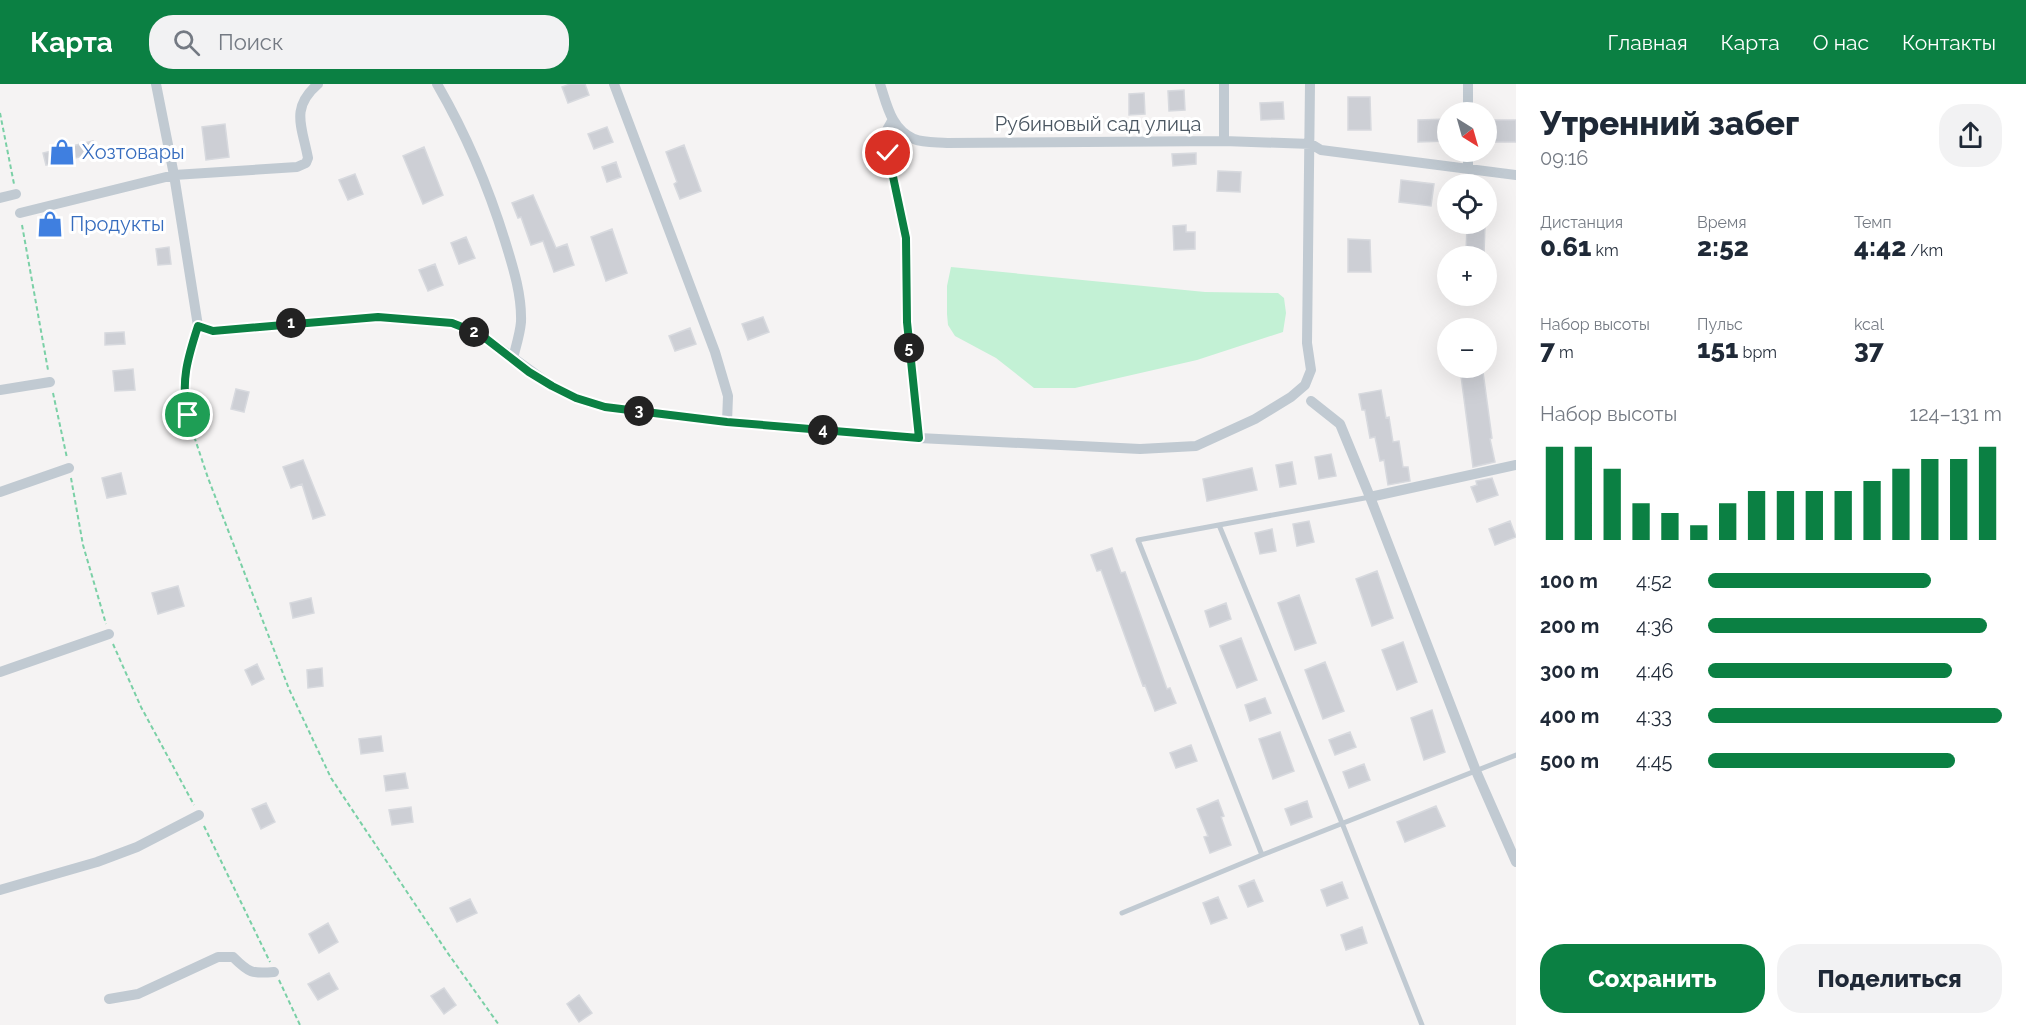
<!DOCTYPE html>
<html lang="ru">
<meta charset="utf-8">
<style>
:root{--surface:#fff;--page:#f2f2f3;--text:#1f2937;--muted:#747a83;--accent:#0b8043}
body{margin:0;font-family:Raleway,sans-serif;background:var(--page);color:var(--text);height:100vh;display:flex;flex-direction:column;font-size:22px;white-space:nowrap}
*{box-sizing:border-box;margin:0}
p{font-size:20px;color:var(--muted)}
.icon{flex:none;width:33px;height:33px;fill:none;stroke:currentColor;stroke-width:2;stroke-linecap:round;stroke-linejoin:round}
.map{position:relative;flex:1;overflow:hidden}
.drawer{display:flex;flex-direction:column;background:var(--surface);width:510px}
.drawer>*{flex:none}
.needle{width:39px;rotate:143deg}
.tools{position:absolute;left:1437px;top:18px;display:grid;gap:12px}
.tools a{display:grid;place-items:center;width:60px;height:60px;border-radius:50%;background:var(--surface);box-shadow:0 6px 24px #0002;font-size:30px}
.pin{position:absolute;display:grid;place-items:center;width:51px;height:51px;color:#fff;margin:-26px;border:3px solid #fff;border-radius:50%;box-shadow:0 2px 6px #0007}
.km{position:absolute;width:30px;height:30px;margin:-15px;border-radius:50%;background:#222;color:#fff;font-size:16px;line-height:30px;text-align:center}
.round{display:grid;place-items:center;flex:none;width:63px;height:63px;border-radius:24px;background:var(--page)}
.overview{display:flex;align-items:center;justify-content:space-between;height:102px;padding:0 24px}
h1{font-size:33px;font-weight:800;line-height:45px}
.stats{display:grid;grid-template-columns:repeat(3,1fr);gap:9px;height:102px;padding:6px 24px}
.stats div{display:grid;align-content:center}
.stats b{font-size:26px;font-weight:800}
.stats small{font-size:16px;font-weight:400}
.stats p{font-size:16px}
.chart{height:168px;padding:12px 24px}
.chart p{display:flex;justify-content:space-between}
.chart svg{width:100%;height:108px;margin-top:6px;stroke:var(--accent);stroke-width:6}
.button{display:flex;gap:12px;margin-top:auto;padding:12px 24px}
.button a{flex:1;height:69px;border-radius:24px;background:var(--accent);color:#fff;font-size:24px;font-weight:800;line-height:69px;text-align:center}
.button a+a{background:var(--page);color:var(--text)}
ul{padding:0 24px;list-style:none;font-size:20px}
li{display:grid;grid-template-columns:96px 72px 1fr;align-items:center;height:45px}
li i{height:15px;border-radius:8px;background:var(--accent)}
header{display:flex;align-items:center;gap:36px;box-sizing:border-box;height:84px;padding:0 30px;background:var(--accent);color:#fff}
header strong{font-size:28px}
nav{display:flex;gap:33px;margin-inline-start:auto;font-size:21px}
.search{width:420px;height:54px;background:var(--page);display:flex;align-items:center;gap:15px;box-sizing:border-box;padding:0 21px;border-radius:24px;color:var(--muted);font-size:22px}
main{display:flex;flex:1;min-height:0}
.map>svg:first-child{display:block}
</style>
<header>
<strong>Карта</strong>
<div class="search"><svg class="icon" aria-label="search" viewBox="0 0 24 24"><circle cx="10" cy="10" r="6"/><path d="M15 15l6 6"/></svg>Поиск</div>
<nav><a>Главная</a><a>Карта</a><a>О нас</a><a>Контакты</a></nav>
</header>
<main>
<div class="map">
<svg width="1516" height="941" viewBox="0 0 1516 941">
<rect width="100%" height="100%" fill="#f5f3f3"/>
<path fill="#c3f1d5" d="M951 183 1205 208 1278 209 1284 214 1286 229 1283 248 1197 276 1075 304H1034L996 274 955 252 948 241 947 230V202Z"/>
<path fill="#cdcfd5" stroke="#d7d9de" stroke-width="1.5" d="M570 0H585L589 11 568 19 562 3Z
M1184 6 1185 26 1169 27 1168 7Z
M1144 9 1145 30 1129 31V10Z
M1348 13H1370L1371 46H1348Z
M1283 18 1284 35 1261 36 1260 19Z
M1448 35V57L1418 58V36Z
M1495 36H1516V58H1494Z
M225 40 229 73 206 76 202 43Z
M607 43 613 58 594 65 588 50Z
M93 57 96 69 46 81 43 69Z
M684 61 701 107 680 115 674 100 677 98 666 68Z
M424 63 443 111 423 120 403 72Z
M1196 69V80L1173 82 1172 70Z
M616 78 621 93 607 98 602 83Z
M1218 87 1241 88 1240 108 1217 107Z
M355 90 363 110 348 116 339 96Z
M1401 96 1434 100 1431 122 1399 118Z
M533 111 556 164 567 160 574 181 554 188 543 157 531 161 521 133 518 134 512 119Z
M1467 140H1485L1484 171H1466Z
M1186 141V148H1195V165L1174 166 1173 142Z
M612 145 627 189 606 197 591 153Z
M466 153 475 174 459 180 451 159Z
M1348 155 1370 156 1371 188H1348Z
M169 163 171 180 158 181 156 165Z
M435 180 443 201 428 207 419 186Z
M763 233 769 248 748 256 742 240Z
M690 244 696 260 675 267 669 252Z
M124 248 125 260 105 261V249Z
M133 285 135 306 115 307 113 287Z
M1483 288 1492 354 1490 355 1495 378 1473 383 1461 292Z
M236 305 249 308 244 328 231 325Z
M1381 306 1386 334 1389 333 1393 358 1399 357 1403 383H1408L1410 397 1388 401 1384 376 1380 377 1375 353 1370 354 1365 326H1362L1359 310Z
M1331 370 1336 392 1319 395 1315 373Z
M303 376 325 431 313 435 302 400 291 404 283 383Z
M1292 378 1296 400 1280 403 1276 381Z
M1252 384 1257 406 1207 417 1203 395Z
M121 389 126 410 107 414 102 394Z
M1492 394 1498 411 1477 418 1471 403 1477 401 1476 397Z
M1309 437 1314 458 1297 462 1293 440Z
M1510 437 1516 453 1495 461 1489 445Z
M1272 445 1276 467 1260 470 1255 449Z
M1112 464 1121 489 1125 488 1167 605 1170 604 1176 619 1155 627 1145 601 1143 602 1101 486 1097 487 1091 471Z
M1377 487 1393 534 1372 542 1356 495Z
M178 502 184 522 158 530 152 509Z
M1299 511 1316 559 1295 566 1278 519Z
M311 514 314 529 293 534 290 519Z
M1226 519 1231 535 1210 543 1205 527Z
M1241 554 1257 596 1237 604 1220 562Z
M1403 558 1417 598 1397 606 1382 566Z
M1325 578 1344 627 1323 635 1305 586Z
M257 580 264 595 252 601 245 586Z
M322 584 323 602 308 604 307 586Z
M1265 614 1271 629 1250 637 1245 621Z
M1432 626 1445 668 1424 676 1411 634Z
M1280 648 1294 687 1273 695 1259 655Z
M1350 648 1356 663 1335 671 1329 656Z
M381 652 383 667 361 670 359 655Z
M1191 661 1197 677 1176 684 1170 669Z
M1364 680 1370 696 1349 704 1343 688Z
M405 689 408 704 386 707 384 692Z
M1218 716 1224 732 1221 733 1231 761 1210 769 1204 753 1208 752 1197 725Z
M1307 717 1312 733 1291 741 1285 725Z
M266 719 275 738 261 745 252 725Z
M1436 722 1445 742 1405 758 1397 738Z
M411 723 413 738 392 741 389 726Z
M1254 796 1263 817 1248 823 1239 802Z
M1342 798 1348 814 1327 822 1321 806Z
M1218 813 1227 834 1211 840 1203 819Z
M470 815 477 829 457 838 450 824Z
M328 839 338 858 319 869 309 850Z
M1362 843 1367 859 1346 866 1341 851Z
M329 889 338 905 318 916 308 900Z
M444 904 456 921 444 930 431 912Z
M579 911 592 929 579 938 567 920Z"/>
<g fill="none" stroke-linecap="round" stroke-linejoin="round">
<path stroke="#7ad0a6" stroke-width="2" stroke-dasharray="4.5 3" stroke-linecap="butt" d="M0 29 14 100
M22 141 48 286
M195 251 185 290 183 312 187 331 208 394 289 605 331 694 447 868 499 941
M53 309 67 374
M71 394 83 461 106 540
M113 560 141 623 194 721
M204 742 270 878
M279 896 300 941"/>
<path stroke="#c1cad2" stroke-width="5" d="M1370 413 1138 456 1262 771 1516 671
M1219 441 1342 739 1422 941
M1122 829 1262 771"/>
<path stroke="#c1cad2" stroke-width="10" d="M156 0 174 91 198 242 213 247 378 233 452 239 480 250 552 302 576 314 605 323 727 338 919 354 1140 365 1196 362 1255 335 1291 313 1305 301 1311 286 1307 259 1310 0
M437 0C466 50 488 102 505 157 513 183 522 211 521 238 520 250 516 262 513 274
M614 0 715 268 728 312 727 338
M880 0C887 21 891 45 914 55 924 59 937 58 947 59L1224 57 1311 60 1321 66 1516 91
M1224 0V57
M1468 28V0
M892 37 884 51 906 154 907 238 919 354
M1468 85V68
M0 114 16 110
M20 129 174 91 297 83 306 79 308 74C302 42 290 24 318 0
M0 306 50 298
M1311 317 1340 340 1370 413 1476 687 1516 778
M0 408 69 384
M1370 413 1516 381
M0 588 109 550
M0 806 97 778 137 763 199 731
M109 915 138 910 218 873H233C249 889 252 890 274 888"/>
</g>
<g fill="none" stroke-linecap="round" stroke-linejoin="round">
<g stroke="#fff" stroke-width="12">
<path id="route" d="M188 331C180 298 188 273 198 242L213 247 378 233 452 239 480 250 529 288 552 302 576 314 605 323 727 338 919 354 907 238 906 154 888 69"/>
</g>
<use href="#route" stroke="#0b8043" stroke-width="8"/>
</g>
<defs>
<g id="shop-bare" transform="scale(2.07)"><path d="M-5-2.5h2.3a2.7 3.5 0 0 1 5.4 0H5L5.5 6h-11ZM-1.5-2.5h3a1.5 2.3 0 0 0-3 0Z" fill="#3f7fe0" stroke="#fff" stroke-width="2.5" paint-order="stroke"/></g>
</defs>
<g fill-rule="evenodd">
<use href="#shop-bare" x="62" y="68"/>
<use href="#shop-bare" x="50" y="140"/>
</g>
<g text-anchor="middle" stroke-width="6" stroke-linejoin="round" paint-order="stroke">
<g font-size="20" fill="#4a5661" stroke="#fff">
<text x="1098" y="47">Рубиновый сад улица</text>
</g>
<g font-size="20" fill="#366cbe" stroke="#fff" text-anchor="start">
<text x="82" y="75">Хозтовары</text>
<text x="70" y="147">Продукты</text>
</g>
</g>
</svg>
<div class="tools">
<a><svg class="needle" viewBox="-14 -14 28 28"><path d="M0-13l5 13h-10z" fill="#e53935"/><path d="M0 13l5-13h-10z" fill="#747a83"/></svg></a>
<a><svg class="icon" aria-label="locate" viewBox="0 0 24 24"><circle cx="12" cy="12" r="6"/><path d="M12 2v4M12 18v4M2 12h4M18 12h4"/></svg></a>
<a>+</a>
<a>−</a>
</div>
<div class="pin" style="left:188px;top:331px;background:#1e9e55"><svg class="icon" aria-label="arrive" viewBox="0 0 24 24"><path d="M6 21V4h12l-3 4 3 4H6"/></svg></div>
<div class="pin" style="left:888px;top:69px;background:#d93025"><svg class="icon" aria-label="check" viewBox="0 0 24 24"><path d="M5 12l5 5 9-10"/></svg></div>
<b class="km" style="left:291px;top:239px">1</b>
<b class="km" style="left:474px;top:248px">2</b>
<b class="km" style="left:639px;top:327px">3</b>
<b class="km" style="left:823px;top:346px">4</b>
<b class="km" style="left:909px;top:264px">5</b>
</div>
<section class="drawer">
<div class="overview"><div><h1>Утренний забег</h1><p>09:16</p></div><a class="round"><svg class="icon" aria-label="share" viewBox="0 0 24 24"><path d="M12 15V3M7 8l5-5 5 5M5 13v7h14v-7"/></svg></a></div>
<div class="stats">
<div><p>Дистанция</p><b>0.61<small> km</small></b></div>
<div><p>Время</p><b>2:52</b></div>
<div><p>Темп</p><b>4:42<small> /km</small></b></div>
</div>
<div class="stats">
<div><p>Набор высоты</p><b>7<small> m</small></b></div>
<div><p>Пульс</p><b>151<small> bpm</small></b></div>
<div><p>kcal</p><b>37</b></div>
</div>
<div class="chart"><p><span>Набор высоты</span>124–131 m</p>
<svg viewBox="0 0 160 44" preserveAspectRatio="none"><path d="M5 44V6M15 44V6M25 44V15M35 44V29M45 44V33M55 44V38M65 44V29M75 44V24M85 44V24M95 44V24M105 44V24M115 44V20M125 44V15M135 44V11M145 44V11M155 44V6"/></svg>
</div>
<ul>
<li><b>100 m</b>4:52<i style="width:76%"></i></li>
<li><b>200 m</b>4:36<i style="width:95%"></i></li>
<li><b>300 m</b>4:46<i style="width:83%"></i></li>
<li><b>400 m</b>4:33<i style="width:100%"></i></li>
<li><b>500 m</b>4:45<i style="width:84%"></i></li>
</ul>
<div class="button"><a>Сохранить</a><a>Поделиться</a></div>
</section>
</main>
